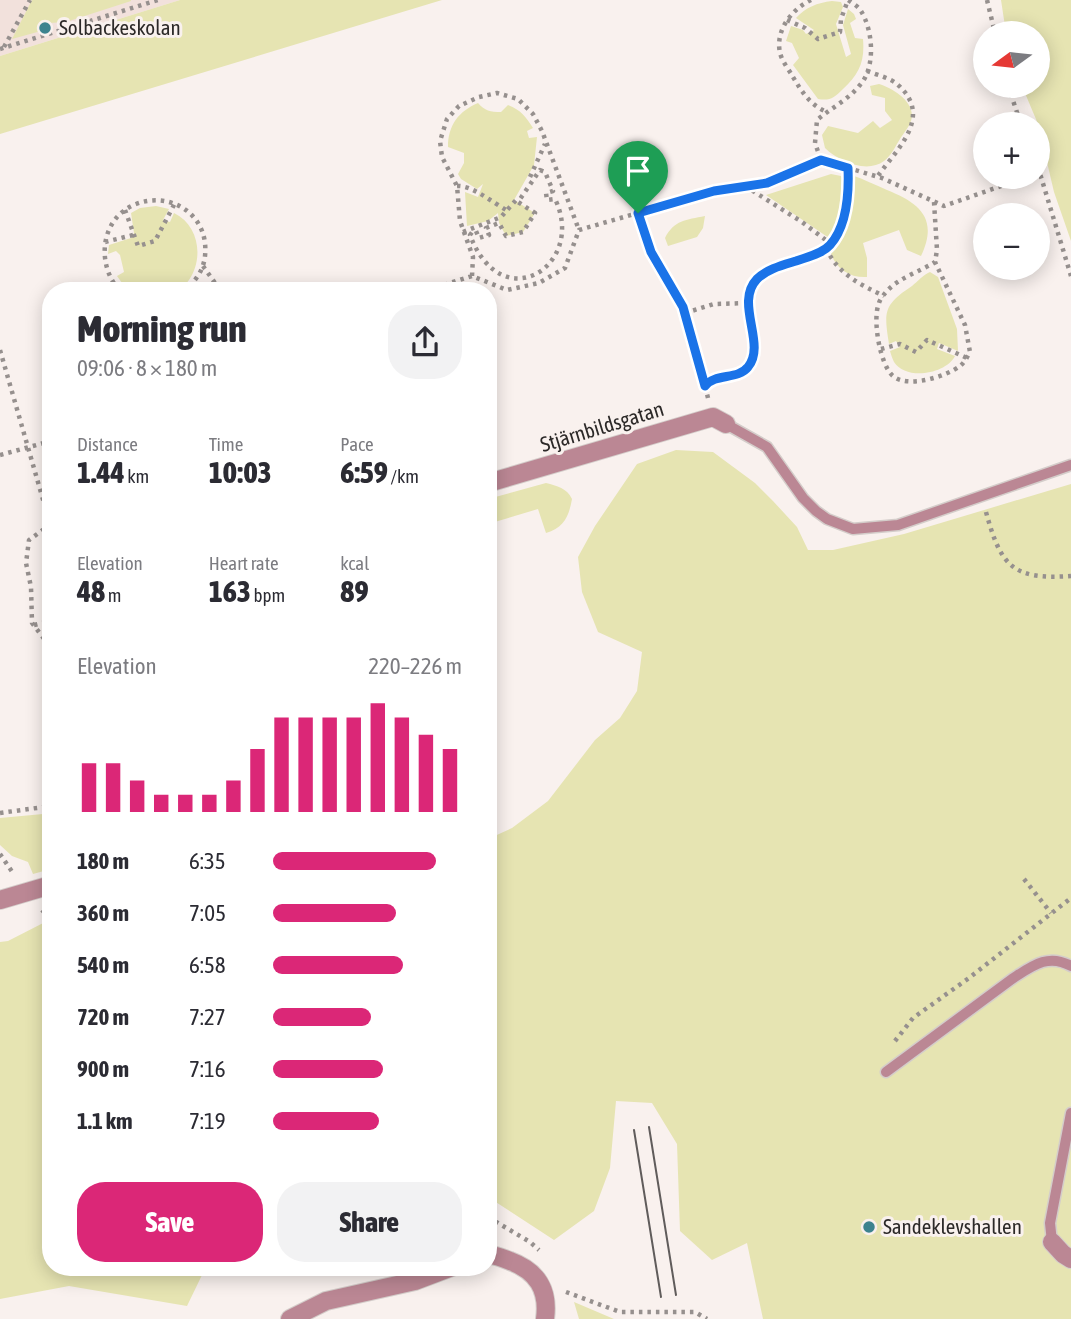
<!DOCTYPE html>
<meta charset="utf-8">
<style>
:root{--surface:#fff;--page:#f2f2f3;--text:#2b2b33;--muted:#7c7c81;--accent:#db2777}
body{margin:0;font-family:"Asap Condensed",sans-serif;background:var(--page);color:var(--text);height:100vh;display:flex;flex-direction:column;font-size:26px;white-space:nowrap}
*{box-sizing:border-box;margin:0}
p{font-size:23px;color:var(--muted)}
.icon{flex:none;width:38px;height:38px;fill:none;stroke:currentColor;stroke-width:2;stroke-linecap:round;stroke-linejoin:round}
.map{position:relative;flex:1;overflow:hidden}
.drawer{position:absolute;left:42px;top:282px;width:455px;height:994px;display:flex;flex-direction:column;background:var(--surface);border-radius:28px;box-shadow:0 4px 18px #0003}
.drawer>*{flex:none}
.needle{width:46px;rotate:255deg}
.fabs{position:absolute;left:973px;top:21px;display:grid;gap:14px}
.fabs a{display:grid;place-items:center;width:77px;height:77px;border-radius:50%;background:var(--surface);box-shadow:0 4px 18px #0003;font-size:35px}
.pin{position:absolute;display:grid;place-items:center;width:60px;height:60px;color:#fff;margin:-72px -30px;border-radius:50% 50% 50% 0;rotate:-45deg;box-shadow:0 0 7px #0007}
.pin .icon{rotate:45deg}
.round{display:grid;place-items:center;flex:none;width:74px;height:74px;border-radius:28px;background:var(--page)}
.headline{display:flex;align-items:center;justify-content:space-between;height:119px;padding:0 35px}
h1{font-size:38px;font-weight:800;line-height:52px}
.figures{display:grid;grid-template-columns:repeat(3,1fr);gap:10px;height:119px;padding:7px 35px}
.figures div{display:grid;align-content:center}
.figures b{font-size:30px;font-weight:800}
.figures small{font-size:19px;font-weight:400}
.figures p{font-size:19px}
.chart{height:196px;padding:14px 35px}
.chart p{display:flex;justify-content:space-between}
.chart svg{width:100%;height:126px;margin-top:7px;stroke:var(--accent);stroke-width:6}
.primary-button{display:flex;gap:14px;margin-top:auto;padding:14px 35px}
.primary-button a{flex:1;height:80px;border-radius:28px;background:var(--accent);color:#fff;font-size:28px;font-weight:800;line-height:80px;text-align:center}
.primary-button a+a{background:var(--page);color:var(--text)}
ul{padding:0 35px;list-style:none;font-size:23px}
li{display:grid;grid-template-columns:112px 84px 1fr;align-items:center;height:52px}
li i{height:18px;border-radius:9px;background:var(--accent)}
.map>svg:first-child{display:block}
</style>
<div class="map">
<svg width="1071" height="1319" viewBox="0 0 1071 1319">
<rect width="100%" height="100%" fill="#f9f1ee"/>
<path fill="#f2e1dc" d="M0 0H180L0 56Z"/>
<path fill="#e6e4b2" d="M32 0H131V1L66 22 49 23 41 31 12 39Z
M180 0H442L0 134V56Z
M1001 0H1071V241L1054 192 1038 124 1022 86H1038V33H1006Z
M832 1 841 2 843 7 836 24 846 57 851 54 843 25 848 9 854 14 856 19 850 23 855 38 863 39C865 62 859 74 843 89 834 98 830 101 818 99L793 65 799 58 792 43 786 41 791 26 803 30 806 34 814 30 796 18C806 7 817 3 832 1Z
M879 84C893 88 917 103 911 121 909 127 903 134 900 139 895 147 891 156 884 161 867 174 838 161 825 148L822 135 828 126 858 133 873 121 880 128 892 120 885 111V98L872 95 870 86Z
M478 103C485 111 490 112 501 112L508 105C521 110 526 117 533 128L527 131 529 138 537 137 534 165 514 200 535 213 523 232 506 236 499 223 498 213 488 221 467 226 465 192 478 197 483 184 477 189 461 179 458 174 464 163V153L448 147C448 125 459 111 478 103Z
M831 174 841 176C853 193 839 222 829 238L766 195Z
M851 175C864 179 875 185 887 190 919 203 939 218 921 256L907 250 899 230 863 243 867 258V277C851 278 836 270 831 253L847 209Z
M156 206 169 209 163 220 170 222 174 213C199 225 204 258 189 280 186 284 182 289 177 290 165 294 140 291 127 290L117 276 124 272 120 255 116 251 108 254 109 245 131 238 134 233 131 213 140 208Z
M705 216 703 228 697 237 668 246 665 238C674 220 686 220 705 216Z
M930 272 938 277 957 329 958 351 939 343 937 349 955 356C946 374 906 381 894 362 892 358 891 354 890 351L900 347 896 341 889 344C884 312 883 305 912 286 918 281 923 275 930 272Z
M676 450 713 452 755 483 773 501 797 527 808 550H833L904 534 1071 484V1319H763L747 1243 712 1260 680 1231 677 1144 652 1103 616 1101 610 1168 594 1211 554 1240 488 1197V839L512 828 548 801 595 740 620 718 637 691 642 652 598 632 582 592 578 557 595 526 637 464Z
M546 483C557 486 567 488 572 499 569 516 564 528 546 533L538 509 488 524V499Z
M43 814 51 819V869L33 874 28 862 12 856 0 845V818Z
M51 919V1267H211L202 1275 187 1306 69 1286 0 1299V942L8 941Z
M574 1302 614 1319H579Z"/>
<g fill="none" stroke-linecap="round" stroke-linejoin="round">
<g stroke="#d4cdca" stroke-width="13">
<path id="lane" d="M726 424 767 447 803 498 816 511 827 519 853 529 898 525 1071 465
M886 1072 1012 979C1032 966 1048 953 1071 966
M1052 1242 1050 1223 1071 1113"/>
</g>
<g stroke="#d4cdca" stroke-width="20">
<path id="street" d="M488 483 713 417 726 424
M0 900 51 885
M1052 1242 1063 1254 1071 1259
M488 1255C496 1255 503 1258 510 1261 537 1271 549 1290 545 1319
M290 1319 326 1301 415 1281 452 1267"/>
</g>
<path stroke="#96908e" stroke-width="4.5" stroke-dasharray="3.5 5" stroke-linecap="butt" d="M811 0C792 9 775 30 780 53 782 61 789 70 793 77 802 92 810 105 827 112
M987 0 995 33
M787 20 805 28 818 39 840 32 841 19 848 0C852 3 858 6 861 11 873 30 876 67 860 85 848 100 831 108 817 120L815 143 821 160
M4 47 30 0
M0 49 158 0
M867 71C877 75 890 78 897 84 934 116 898 148 877 177
M1008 86 1021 124
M1038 167 1071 276
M540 170 545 172 553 191 546 193 547 200 555 199C587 265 502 320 470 235L473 231H476L479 238 489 235 486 228 499 223 506 236 523 232 535 213 518 202Z
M530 177 545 144
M457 186C472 185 493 203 508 211
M745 186 802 222 831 244
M934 202 937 250 935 262C921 271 899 278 888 290 885 293 880 299 879 303 872 319 880 365 893 376 908 389 947 376 960 366 965 362 967 357 970 352L965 325 935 262
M125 210 138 246 155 241 175 203
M638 213 651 252 683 307 705 385
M463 232 501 217 516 200
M105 242 133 235
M826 248C838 274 859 284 884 296
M203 266 220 290
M472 276 473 257 460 221 457 186 442 157 440 141 447 119 459 106 479 97 497 93 518 99 533 114 542 131 579 230
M119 290C96 264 100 218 136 204 167 192 201 210 205 243 207 264 200 277 185 290
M428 290 472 276 507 290 539 283 565 268 579 230 714 191 767 183 821 160 882 178 944 206 1027 177
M685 313 714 304 748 303
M881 349 900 344 916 352 927 340 967 358
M0 350 50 524
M708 398 705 386C717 370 747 381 752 357 758 333 737 300 757 279 767 269 783 265 796 261 807 257 822 254 830 245 847 226 849 192 847 168
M0 455 51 441
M986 512C1001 567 1013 580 1071 576
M51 524 29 540 26 563 31 587 32 623 51 648
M34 625 51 621
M0 813 51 806
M0 854 13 873
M1024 879 1051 913
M42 910 51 920
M895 1041 913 1018 969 978 1071 898
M488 1217 530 1242 539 1250
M566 1292 620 1312H695L707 1319"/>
<use href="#lane" stroke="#bb8794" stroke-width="10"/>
<use href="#street" stroke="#bb8794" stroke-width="18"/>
<path stroke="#605c5b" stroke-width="2" d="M649 1127 676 1295
M634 1130 661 1297"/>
</g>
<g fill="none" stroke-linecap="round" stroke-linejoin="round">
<g stroke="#fff" stroke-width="14">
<path id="route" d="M821 160 848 168C849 192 847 226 830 245 822 254 807 257 796 261 783 265 767 269 757 279 734 303 767 344 748 367 738 380 715 373 705 386L683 307 651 252 638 213 714 191 767 183Z"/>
</g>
<use href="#route" stroke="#1a73e8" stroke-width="9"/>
</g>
<g fill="#3d838e" stroke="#f9f1ee" stroke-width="2.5">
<circle cx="45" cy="28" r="7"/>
<circle cx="869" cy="1227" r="7"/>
</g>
<g text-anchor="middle" stroke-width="6" stroke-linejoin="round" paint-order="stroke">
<g font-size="21" fill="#2c2928" stroke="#f9f1ee" text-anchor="start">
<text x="59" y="35">Solbackeskolan</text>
<text x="883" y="1234">Sandeklevshallen</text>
</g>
<g font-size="21" fill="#2c2928" stroke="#f9f1ee">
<text transform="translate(602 427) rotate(-17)" y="7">Stjärnbildsgatan</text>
</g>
</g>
</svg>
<div class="fabs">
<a><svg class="needle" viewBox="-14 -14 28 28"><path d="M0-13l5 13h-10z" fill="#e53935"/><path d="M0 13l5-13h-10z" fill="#7c7c81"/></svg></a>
<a>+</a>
<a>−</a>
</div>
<div class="pin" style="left:638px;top:213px;background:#1e9e55"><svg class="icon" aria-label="arrive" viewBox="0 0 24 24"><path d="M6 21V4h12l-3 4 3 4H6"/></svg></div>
<section class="drawer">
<div class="headline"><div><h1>Morning run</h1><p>09:06 · 8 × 180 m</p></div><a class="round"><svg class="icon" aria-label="share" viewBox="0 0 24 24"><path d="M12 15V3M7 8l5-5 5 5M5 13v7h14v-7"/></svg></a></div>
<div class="figures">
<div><p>Distance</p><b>1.44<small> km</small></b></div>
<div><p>Time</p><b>10:03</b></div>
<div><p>Pace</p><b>6:59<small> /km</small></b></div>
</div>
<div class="figures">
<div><p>Elevation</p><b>48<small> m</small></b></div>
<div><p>Heart rate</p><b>163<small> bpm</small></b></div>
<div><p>kcal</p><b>89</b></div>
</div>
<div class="chart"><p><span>Elevation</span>220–226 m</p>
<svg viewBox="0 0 160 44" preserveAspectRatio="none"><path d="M5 44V27M15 44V27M25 44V33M35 44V38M45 44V38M55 44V38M65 44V33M75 44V22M85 44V11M95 44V11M105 44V11M115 44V11M125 44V6M135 44V11M145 44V17M155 44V22"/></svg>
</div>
<ul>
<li><b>180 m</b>6:35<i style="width:86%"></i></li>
<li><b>360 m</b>7:05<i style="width:65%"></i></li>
<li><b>540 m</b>6:58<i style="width:69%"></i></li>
<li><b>720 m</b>7:27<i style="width:52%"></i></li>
<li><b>900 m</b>7:16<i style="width:58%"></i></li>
<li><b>1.1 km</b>7:19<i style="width:56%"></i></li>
</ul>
<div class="primary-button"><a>Save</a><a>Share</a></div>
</section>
</div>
